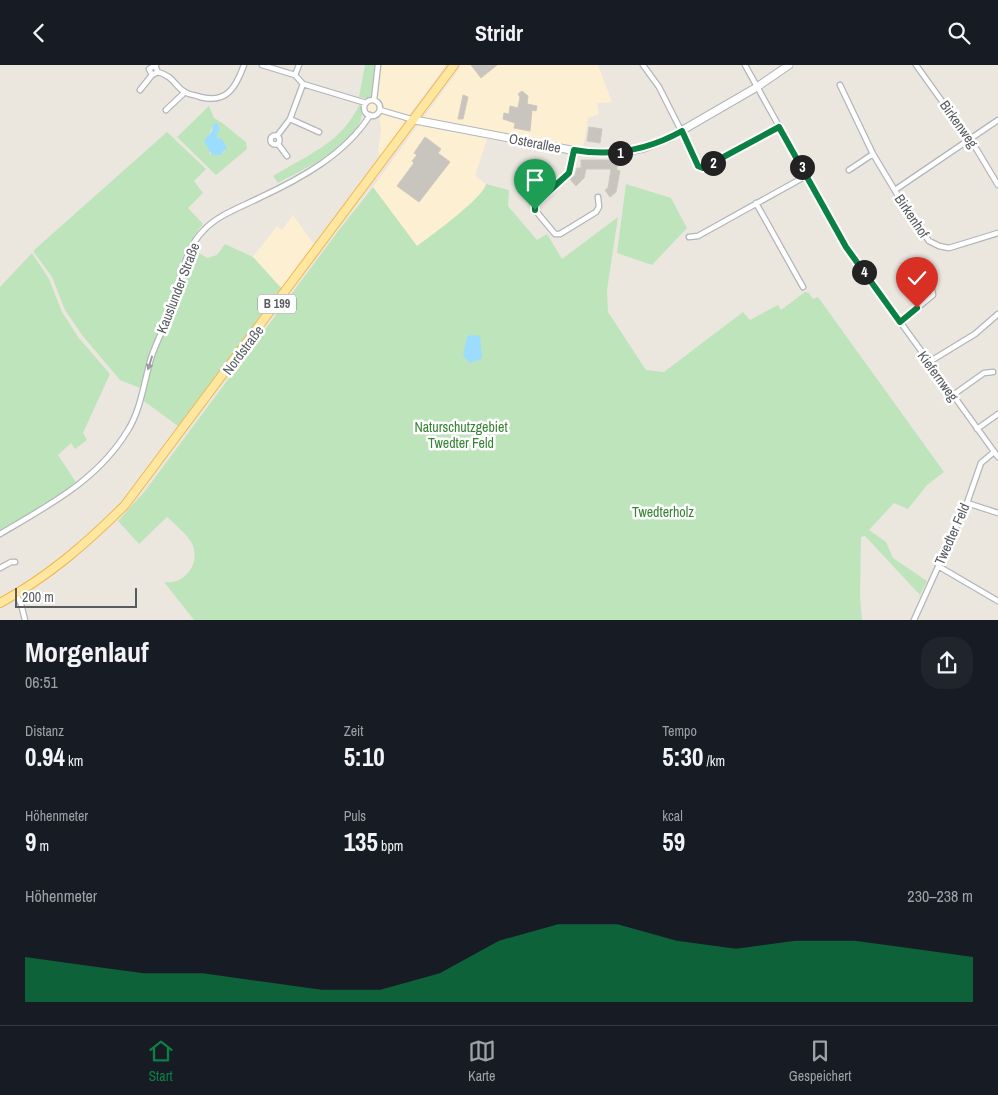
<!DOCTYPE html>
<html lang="de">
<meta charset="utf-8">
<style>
:root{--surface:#171b24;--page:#20242c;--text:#f1f3f6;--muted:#9ea1a6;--line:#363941;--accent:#0b8043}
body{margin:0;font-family:"Archivo Narrow",sans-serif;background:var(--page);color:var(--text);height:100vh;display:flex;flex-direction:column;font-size:19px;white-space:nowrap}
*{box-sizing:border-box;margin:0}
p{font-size:16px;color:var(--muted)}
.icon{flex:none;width:28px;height:28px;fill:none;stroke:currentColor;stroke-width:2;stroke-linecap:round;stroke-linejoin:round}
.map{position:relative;height:555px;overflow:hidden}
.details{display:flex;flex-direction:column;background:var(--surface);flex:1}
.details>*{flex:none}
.scale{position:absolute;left:15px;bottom:12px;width:122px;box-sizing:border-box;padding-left:5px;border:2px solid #585c60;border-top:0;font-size:14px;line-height:18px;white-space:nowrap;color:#585c60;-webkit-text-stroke:4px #fff;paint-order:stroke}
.pin{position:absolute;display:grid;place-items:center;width:42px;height:42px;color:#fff;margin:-51px -21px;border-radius:50% 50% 50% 0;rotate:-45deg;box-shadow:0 0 5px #0007}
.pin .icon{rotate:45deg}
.km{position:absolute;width:25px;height:25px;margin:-12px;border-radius:50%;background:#222;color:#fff;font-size:14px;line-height:25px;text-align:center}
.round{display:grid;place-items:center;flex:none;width:52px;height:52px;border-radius:20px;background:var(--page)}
.overview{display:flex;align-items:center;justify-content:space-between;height:85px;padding:0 25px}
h1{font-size:28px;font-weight:700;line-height:38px}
.metrics{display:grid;grid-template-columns:repeat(3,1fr);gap:8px;height:85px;padding:5px 25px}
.metrics div{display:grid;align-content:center}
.metrics b{font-size:25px;font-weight:700}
.metrics small{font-size:14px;font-weight:400}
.metrics p{font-size:14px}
.chart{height:140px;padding:10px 25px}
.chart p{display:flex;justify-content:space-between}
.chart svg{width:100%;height:90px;margin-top:5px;fill:var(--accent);opacity:.7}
header{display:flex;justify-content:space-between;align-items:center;height:65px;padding:0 25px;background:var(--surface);font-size:22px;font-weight:700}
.menu{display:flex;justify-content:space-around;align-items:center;height:70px;border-top:1px solid var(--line);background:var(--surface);font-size:14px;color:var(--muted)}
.menu a{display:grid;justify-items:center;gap:2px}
.menu .selected{color:var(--accent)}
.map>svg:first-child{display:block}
</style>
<header><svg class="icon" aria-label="back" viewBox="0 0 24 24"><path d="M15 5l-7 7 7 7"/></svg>Stridr<svg class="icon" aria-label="search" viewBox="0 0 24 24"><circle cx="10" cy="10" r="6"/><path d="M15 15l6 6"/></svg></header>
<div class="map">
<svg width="998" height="555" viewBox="0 0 998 555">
<rect width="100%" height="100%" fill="#ebe7df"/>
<path fill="#fdefd2" d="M375 0H446L404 57 403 64 382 92 378 87 381 64 379 50 371 53 363 47 360 38 361 33 369 34 371 30Z
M462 0H598L612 37 597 38 599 49 588 53 582 90 487 74 475 111 486 119 485 128 419 184 373 122Z
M293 150 315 181 282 224 253 192 277 161 282 165Z"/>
<path fill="#bee4bb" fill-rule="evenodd" d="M365 0H375L371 30 369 34 359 32Z
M360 38C375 72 302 105 278 118L273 111C309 89 342 78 360 38Z
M209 41 214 53C226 59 236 70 246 77L247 84 216 110 177 72ZM213 61 218 74H222L225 86 221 89H210L209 70Z
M167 67 206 104 194 116 203 128 188 143 203 159C181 184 178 219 167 250 158 275 147 297 140 323L120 315 82 270 65 245 52 212 33 186Z
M486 119 509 125 508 141 537 175 547 169 562 194 618 152 607 225 608 247 646 305 664 307 743 247 750 255 778 240 781 245 805 227 809 228 813 234 818 232 944 407 927 420 908 444 894 438 869 465 886 477 893 493 927 516 920 530 865 471 861 472 860 531 862 555H194L164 517C183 520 200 501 193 481 189 470 175 460 167 452L139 479 118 456 145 426 339 165 373 122 417 181C431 171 484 132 486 119Z
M626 119 671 133 687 163 652 200 617 188Z
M225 179 253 192 282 224 181 362 178 361 141 334C156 283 177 235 193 184L207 193 217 190Z
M32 188 49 214 62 247 78 272 110 309 83 368 87 375 75 384 71 378 58 390 77 419 0 466V222Z"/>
<path fill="#9cdcff" d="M217 58 220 64 217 68V73L222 74 227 83 220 90H212L204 76 212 66 213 59Z
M471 270 480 271 482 292 480 295 469 298 463 290 467 272Z"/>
<path fill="#c8c4be" stroke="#d0c8bd" d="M471 0H497L481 13Z
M522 26 528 31 527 39 537 41 536 46 532 45 530 66 514 63 515 58 503 54 504 48 509 49 510 41 518 43 520 32 518 29Z
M463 30 468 32 463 54H458Z
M589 62 602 64 600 78 587 76Z
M425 72 441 84 438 88 450 97 419 137 397 121 414 98 412 96 417 90 414 88Z
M581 95H617V105L620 106 616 127 610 132 605 125 608 123 611 104H586L584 113 576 121 570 114 575 110 577 103H581Z"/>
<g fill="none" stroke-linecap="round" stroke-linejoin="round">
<g stroke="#b2b6ba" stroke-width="7">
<path id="street" d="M262 0 295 10 303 19 366 38
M643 0 659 22 700 103 779 62
M745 0 846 182 998 392
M916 0 977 85 998 120
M155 1 158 7 152 10 149 4 156 0
M158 7C175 12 174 21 185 27 189 30 196 30 200 32 227 39 236 22 244 0
M295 10 299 0
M840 20 873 89 903 139 929 176 939 181 949 183 998 168
M140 25 152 10
M374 35 378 0
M364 43a8 8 0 1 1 16 0a8 8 0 1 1-16 0Z
M166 45 185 27
M380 45 414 55
M290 54 319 67
M270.5 75a4.5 4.5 0 1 1 9 0a4.5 4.5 0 1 1-9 0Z
M277 71 290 54 303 19
M278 79 287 91
M574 85 569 108 535 139V145L555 169H560L596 147 599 142 598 132
M849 105 873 89
M895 125 998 55
M756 138 803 222
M689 172 698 171 806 111
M900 257 933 230 932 224
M929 297 975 269 998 249
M953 330 984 308 993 307
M977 364 998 349
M967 438 998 448
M0 469C49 440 98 415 128 365 141 344 144 317 151 293 157 275 166 259 173 241 181 216 184 184 204 165 218 150 241 142 259 133 300 114 346 89 370 50
M938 501 998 536
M0 503 11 497H15
M16 529 21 539 25 555
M914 555 967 438 981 398 994 387"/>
</g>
<g stroke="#b1b5ba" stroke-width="9">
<path id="secondary" d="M415 55 576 86 620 88 644 83 669 73 757 22 789 0"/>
</g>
<g stroke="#f0b653" stroke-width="10">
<path id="primary" d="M0 538C48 512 87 478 125 440L454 0"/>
</g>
<use href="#street" stroke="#fff" stroke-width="4.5"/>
<use href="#secondary" stroke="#fff" stroke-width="7"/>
<use href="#primary" stroke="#ffe7a0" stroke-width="8"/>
</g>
<defs><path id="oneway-solid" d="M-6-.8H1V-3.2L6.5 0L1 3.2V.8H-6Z" transform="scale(1.25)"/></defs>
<use fill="#9b9da0" href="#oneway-solid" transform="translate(150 298) rotate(107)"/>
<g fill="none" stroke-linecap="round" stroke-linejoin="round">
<g stroke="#fff" stroke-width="10">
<path id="route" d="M535 145V139L569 108 574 85C613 92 648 85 682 66L698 101 703 103 779 62 846 182 900 257 917 243"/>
</g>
<use href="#route" stroke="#0b8043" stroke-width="6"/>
</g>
<g text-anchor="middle" stroke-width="5" stroke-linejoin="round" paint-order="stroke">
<rect fill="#fff" stroke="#8a8d90" stroke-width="1" x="258" y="229.5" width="38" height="19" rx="4"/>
<g font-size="12" font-weight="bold" fill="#585c60">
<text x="277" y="243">B 199</text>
</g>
<g font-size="14" fill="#585c60" stroke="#fff">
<text transform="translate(959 59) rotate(55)" y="5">Birkenweg</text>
<text transform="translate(535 78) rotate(11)" y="5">Osterallee</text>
<text transform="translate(912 151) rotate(56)" y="5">Birkenhof</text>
<text transform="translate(178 223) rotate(-69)" y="5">Kauslunder Straße</text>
<text transform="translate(243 285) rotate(-53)" y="5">Nordstraße</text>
<text transform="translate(938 311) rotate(54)" y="5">Kiefernweg</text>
<text transform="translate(952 469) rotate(-66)" y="5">Twedter Feld</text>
</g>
<g font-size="14" fill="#378334" stroke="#fff">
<text x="461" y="367">Naturschutzgebiet<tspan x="461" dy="16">Twedter Feld</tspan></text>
<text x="663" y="452">Twedterholz</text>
</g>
</g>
</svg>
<div class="scale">200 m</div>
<div class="pin" style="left:535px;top:145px;background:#1e9e55"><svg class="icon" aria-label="arrive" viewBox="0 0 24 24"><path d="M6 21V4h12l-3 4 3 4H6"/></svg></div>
<div class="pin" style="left:917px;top:243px;background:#d93025"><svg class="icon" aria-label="check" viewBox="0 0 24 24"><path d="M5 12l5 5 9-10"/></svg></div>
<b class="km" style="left:620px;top:88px">1</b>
<b class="km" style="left:713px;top:98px">2</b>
<b class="km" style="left:802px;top:102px">3</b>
<b class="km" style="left:864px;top:207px">4</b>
</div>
<section class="details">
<div class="overview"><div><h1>Morgenlauf</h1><p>06:51</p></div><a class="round"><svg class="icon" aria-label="share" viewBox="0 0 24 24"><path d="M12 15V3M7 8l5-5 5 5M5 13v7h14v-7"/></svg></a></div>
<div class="metrics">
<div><p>Distanz</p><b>0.94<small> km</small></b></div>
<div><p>Zeit</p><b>5:10</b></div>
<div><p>Tempo</p><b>5:30<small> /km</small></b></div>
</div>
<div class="metrics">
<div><p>Höhenmeter</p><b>9<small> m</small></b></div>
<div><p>Puls</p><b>135<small> bpm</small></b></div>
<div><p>kcal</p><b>59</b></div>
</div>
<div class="chart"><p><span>Höhenmeter</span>230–238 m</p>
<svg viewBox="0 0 160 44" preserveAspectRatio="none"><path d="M0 44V22L10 26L20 30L30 30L40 34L50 38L60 38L70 30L80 14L90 6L100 6L110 14L120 18L130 14L140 14L150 18L160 22V44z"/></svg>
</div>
</section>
<nav class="menu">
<a class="selected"><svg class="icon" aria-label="home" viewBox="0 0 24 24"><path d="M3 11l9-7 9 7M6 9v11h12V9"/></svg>Start</a>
<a><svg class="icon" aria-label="map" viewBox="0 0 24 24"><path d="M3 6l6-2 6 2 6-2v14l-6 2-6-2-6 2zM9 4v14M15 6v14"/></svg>Karte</a>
<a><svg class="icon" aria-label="saved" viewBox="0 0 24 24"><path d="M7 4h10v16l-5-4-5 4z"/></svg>Gespeichert</a>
</nav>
